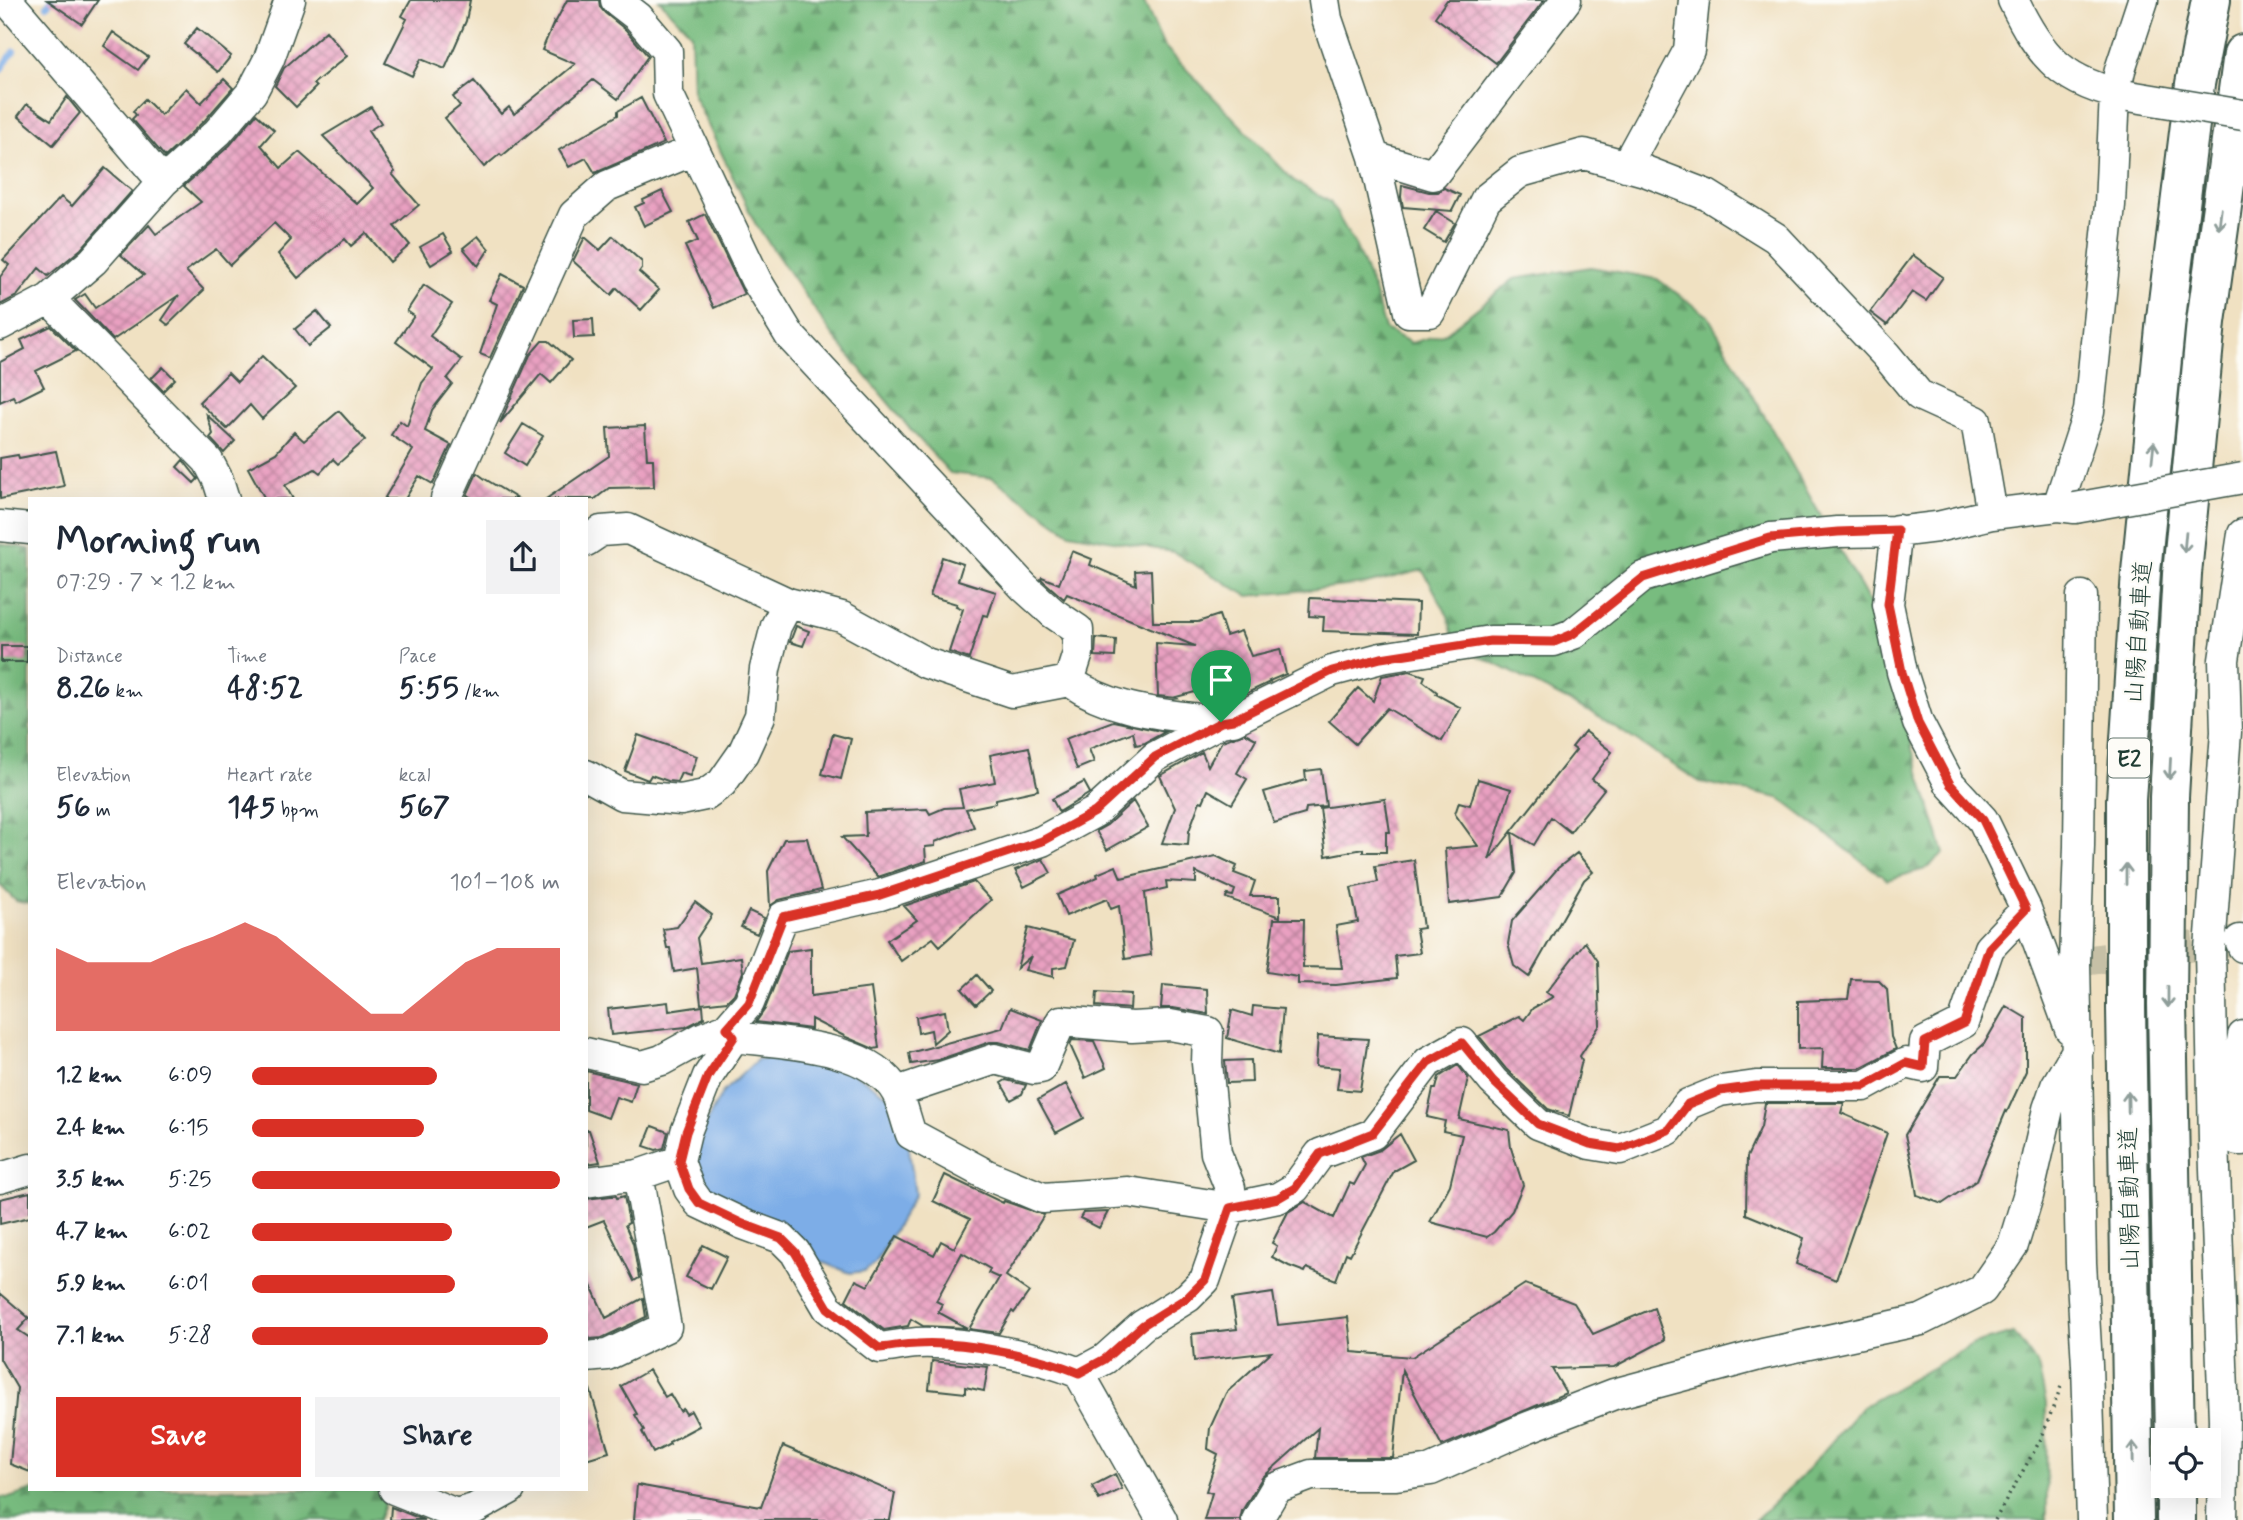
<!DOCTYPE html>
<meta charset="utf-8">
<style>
:root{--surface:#fff;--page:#f2f2f3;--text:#1f2937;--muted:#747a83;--accent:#d93025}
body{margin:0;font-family:Mynerve,"Klee One",sans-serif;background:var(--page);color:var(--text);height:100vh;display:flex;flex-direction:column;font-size:26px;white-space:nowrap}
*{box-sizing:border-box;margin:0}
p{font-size:23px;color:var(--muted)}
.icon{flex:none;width:38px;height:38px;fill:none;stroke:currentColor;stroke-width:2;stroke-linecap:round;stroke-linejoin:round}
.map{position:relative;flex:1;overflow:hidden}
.drawer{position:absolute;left:28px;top:497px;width:560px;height:994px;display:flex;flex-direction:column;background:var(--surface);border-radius:0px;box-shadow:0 7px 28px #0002}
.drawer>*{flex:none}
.buttons{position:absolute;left:2151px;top:1428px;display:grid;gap:14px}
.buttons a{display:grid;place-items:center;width:70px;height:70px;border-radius:0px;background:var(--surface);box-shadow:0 7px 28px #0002;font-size:35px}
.pin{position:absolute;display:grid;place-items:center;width:60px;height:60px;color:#fff;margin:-72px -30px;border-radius:50% 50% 50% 0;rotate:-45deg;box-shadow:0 0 7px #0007}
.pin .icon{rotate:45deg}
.round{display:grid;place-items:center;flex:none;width:74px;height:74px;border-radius:0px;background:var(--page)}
.summary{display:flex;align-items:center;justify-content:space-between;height:119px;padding:0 28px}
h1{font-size:38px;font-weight:700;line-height:52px}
.stats{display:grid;grid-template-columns:repeat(3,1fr);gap:10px;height:119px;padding:7px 28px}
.stats div{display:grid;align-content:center}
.stats b{font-size:30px;font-weight:700}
.stats small{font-size:19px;font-weight:400}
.stats p{font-size:19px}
.chart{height:196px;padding:14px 28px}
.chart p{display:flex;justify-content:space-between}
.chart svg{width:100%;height:126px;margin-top:7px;fill:var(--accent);opacity:.7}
.action{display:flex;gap:14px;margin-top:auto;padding:14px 28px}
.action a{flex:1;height:80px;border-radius:0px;background:var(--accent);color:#fff;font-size:28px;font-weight:700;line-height:80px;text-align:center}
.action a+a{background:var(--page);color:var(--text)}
ul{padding:0 28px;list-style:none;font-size:23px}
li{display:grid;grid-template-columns:112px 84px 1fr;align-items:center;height:52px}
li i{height:18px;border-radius:9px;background:var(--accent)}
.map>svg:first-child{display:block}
</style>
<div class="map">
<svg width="2243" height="1520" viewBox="0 0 2243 1520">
<defs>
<pattern id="forest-firs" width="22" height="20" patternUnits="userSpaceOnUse" patternTransform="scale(1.75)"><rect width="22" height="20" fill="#78bc7f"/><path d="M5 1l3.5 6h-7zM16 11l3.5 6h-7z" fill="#629a69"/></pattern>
<pattern id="building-cross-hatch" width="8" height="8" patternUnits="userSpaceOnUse" patternTransform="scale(1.75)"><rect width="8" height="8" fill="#e9a0c1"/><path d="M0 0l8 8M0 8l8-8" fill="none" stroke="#bc849e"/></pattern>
</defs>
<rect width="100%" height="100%" fill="#fdfcf7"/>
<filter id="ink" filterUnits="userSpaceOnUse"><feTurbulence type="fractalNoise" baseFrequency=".0143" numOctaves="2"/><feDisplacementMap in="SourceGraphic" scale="14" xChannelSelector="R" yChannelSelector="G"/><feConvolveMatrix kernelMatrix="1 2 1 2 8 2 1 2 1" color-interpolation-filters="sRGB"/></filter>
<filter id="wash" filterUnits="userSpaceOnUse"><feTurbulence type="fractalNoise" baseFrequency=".00686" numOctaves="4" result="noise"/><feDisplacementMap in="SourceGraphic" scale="28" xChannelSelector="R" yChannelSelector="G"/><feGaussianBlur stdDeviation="1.57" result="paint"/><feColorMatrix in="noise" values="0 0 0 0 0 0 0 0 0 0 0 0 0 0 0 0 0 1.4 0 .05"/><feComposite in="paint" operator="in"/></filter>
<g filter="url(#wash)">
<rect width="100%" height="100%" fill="#f0e1c2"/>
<path fill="url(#forest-firs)" stroke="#4c7c5a" stroke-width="2" d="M659 0H1143L1163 45 1293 180 1330 202 1356 247 1374 291 1385 329 1411 343 1446 333 1514 279 1591 267 1657 279 1708 316 1897 651 1912 749 1944 854 1925 869 1887 880 1779 798 1700 782 1598 716 1492 662 1455 645 1448 616 1423 570 1366 584 1248 596 1173 552 1070 533 993 478 950 473 910 429 833 336 755 223 693 94 691 33Z
M0 544 30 549V904L16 901 0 885Z
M2014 1333 2038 1366 2046 1403 2047 1520H1755L1800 1478 1862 1407 1974 1344Z
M36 1489H387L383 1508 378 1520H0V1497L9 1498Z"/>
<path fill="#7dade7" stroke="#4e758e" stroke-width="2" d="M798 1055 832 1059 890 1097 909 1148 915 1194 875 1264 865 1271 850 1273 805 1255 704 1193 694 1171 701 1132 722 1093 758 1059Z"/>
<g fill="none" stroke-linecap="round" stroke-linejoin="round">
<path stroke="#7dade7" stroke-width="6" d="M47 6 51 0
M0 71 14 51"/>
</g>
<g id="blocks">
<path fill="url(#building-cross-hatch)" d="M47 0H98L82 24Z
M411 0H470L466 21 445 69 421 59 412 76 385 63 407 19 402 16Z
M567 0H599L600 7 605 13 626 30 648 56 618 99 593 80 502 156 500 154 484 167 445 118 460 106 453 97 474 81 501 114 509 107 514 114 575 64 542 50 554 22 555 23Z
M1447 0H1544L1496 63 1435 17Z
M197 28 231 56 218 72 184 44Z
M326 31 347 56 313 84 316 87 296 107 275 86 284 68Z
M113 32 148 57 138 70 104 46Z
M224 79 233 88 205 120 165 157 132 119 136 115 133 111 145 99 161 115 186 88 201 103Z
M67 97 80 113 53 145 18 116 27 104 51 120Z
M641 98 664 143 595 173 586 158 569 167 559 150 618 115V111Z
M371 107 381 123 368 131 395 172 392 174 419 205 394 226 410 245 390 262 366 233 351 246 345 239 298 278 278 254 291 240 274 223 230 265 216 249 186 271 204 290 168 325 162 320 179 295 113 340 75 300 85 294 95 308 144 275 121 255 149 225 156 234 201 202 184 186 230 145 256 114 274 130 261 145 281 168 299 152 357 204 373 188 323 136Z
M105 168 132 191 81 249 48 276 39 268 17 296 0 305V277L9 265 3 260 61 197 72 206Z
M1402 185 1429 192H1438L1444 188 1460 195 1452 211 1403 207 1401 197Z
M662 191 673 212 644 226 635 207 644 203 643 200Z
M1436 211 1455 223 1444 242 1424 230Z
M705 214 744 294 714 308 685 246 698 241 689 222Z
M443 234 453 251 431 265 420 247Z
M478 236 489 249 478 266 463 248Z
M613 236 642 262V268L639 272 659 290 641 310 617 288 611 295 573 261 585 237 600 250Z
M1913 255 1943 277 1926 301 1912 292 1887 325 1870 312Z
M502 274 523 285 490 358 480 354 497 304 489 300Z
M424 285 452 304 430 336 462 360 447 379 452 384 432 410 425 431 451 445 433 484 419 476 405 499H384L413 450 391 435 400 421 407 426 422 383 433 369 396 342 414 316 407 311Z
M317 311 331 328 308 346 295 329Z
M593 319 594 337 574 338 573 320Z
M51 326 76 351 36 371 44 387 16 401 13 396 0 402V362L25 349 21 340Z
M542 341H549L571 360 551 383 541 374 500 423 530 355Z
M262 356 295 388 262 419 250 405 227 429 199 402 228 373 237 382Z
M163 367 175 379 163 391 150 377 152 378Z
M339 411 365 440 338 464 333 459 320 473 315 469 285 485 293 499H265L248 468 276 453 294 432 304 441Z
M207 415 235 441 224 453 210 438 213 434Z
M523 424 543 436 525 466 505 453Z
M645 426 647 459H653L654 487 609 488 595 499H546L609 456 607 428Z
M56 451 64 486 0 499V458L18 455 19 458Z
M183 460 198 479 194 483 177 467Z
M477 473 485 479 518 499H474L467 495Z
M1072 551 1092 559 1090 565 1136 585 1135 571 1151 570 1153 622H1198L1219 615 1226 636 1241 631 1251 656 1280 649 1286 674 1269 681 1270 682 1243 695 1237 681 1176 697 1177 698 1158 696 1156 643 1195 646 1067 594 1064 599 1041 579 1042 577 1059 584Z
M942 557 963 564 958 580 996 592 988 616 983 615 969 659 949 652 963 609 956 606 957 604 930 596Z
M1310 598 1418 603 1417 634 1323 631 1324 617 1309 616Z
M796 626 809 631 803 646 790 642Z
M1096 638 1116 640 1115 657 1095 656Z
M1 646H27V662H1Z
M1410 671 1425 676 1423 681 1437 692 1436 694 1461 708 1442 741 1387 708 1355 744 1329 721 1358 688 1373 701 1382 676Z
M1113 721 1165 732 1145 743 1136 745 1133 732 1089 749 1094 762 1077 769 1065 739Z
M1585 731 1612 752 1592 779 1604 789 1570 832 1551 817 1534 845 1512 832 1516 873 1502 897 1449 904 1445 849 1478 846 1455 814 1459 802 1470 805 1478 779 1511 789 1489 860 1576 750 1572 747Z
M1245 733 1256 739 1237 773 1247 779 1232 804 1208 790 1203 802 1200 801 1189 831 1188 845 1162 843 1175 808 1160 776 1202 752 1208 766 1222 741Z
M833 734 851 739 841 779 822 774Z
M638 735 697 756 690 776 681 773 677 782 668 781 651 775 648 780 625 771Z
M1029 747 1038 790 996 799V803L966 809 974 827 935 842V846L925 847 926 861 878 877 842 837 866 836 865 812 927 809 930 814 944 808 963 807 959 789 995 782 990 755Z
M1321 769 1326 806 1306 808 1305 814 1274 823 1264 792 1306 780 1305 771Z
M1084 782 1090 793 1059 812 1052 799Z
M1385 799 1390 832H1386V852H1363V849L1326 856 1320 808Z
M1133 801 1148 827 1107 850 1096 831 1107 825Z
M807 838 821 890 779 900 770 906 768 871 784 839Z
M1577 853 1593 872 1584 880 1529 977 1514 966 1508 944 1512 921 1558 868Z
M1216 856 1237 866 1234 873 1255 881 1250 896H1280V917L1226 898 1227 895 1233 896 1235 890 1196 872V883L1166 881 1167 888 1145 893 1151 955 1125 959 1119 906 1111 909 1107 899 1066 916 1057 895 1098 877 1097 874 1116 866 1121 878Z
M1043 859 1051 873 1024 887 1015 870Z
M1414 860 1423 928 1416 929 1420 953 1395 956 1397 978 1336 985 1298 984V977L1267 972 1274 919H1304L1303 967 1342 968 1336 926 1358 922 1351 888 1378 882 1375 866Z
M974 882 991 900 940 946 933 938 901 961 887 940 917 920 904 906Z
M695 902 712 915 697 938 701 963 741 957 743 972 734 994 727 1001 701 1004 697 968 674 972 670 948H667L663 929 677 927Z
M749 911 764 918 757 934 741 927Z
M1028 928 1074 940 1067 966 1053 968V977L1025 970 1031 956 1017 968Z
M1585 942 1598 961 1600 1025 1580 1056 1582 1060 1569 1116 1548 1109 1506 1069 1479 1036 1519 1016 1524 1020 1533 1008 1553 997 1546 992Z
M811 948V996L871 988 879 1048 874 1049 846 1037 811 1019V1029L756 1022 765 1009 788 951Z
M977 975 991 991 976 1005 962 989Z
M1851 979 1878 980 1887 989 1891 1037 1896 1049 1860 1068H1822L1823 1048 1798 1049V1001L1848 999Z
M1163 985 1207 989 1208 1014 1173 1008H1161Z
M1097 992 1131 994 1130 1009 1096 1006Z
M668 1002 669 1011 703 1006 704 1018 686 1027 611 1035 608 1009Z
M1253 1006 1283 1009 1279 1054 1227 1038 1232 1010 1252 1016Z
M2006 1006 2026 1018V1071L2007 1112 2006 1111 1977 1180 1942 1204 1917 1195 1913 1169 1905 1135 1940 1076H1957L1973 1054 1984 1044Z
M1010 1008 1042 1020 1030 1050 999 1042H990L938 1060 911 1064 909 1053 1002 1028Z
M945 1011 948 1030 933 1043 931 1030 918 1033 916 1017Z
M1318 1036 1368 1039 1360 1091 1337 1089 1340 1068 1316 1066Z
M1072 1040 1094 1041 1106 1068 1085 1078 1070 1045Z
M1251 1060 1252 1082 1227 1083 1225 1061Z
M1458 1065 1468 1078 1459 1119 1509 1130 1511 1148 1523 1185 1512 1211 1494 1232 1487 1237 1430 1222 1450 1185 1462 1135 1443 1131 1445 1121 1427 1117 1433 1089H1436L1439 1077Z
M586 1071 637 1083 631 1102 616 1097 608 1118 586 1110Z
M1006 1080 1026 1085 1022 1094 1011 1100 1001 1083Z
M1066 1084 1084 1118 1056 1133 1038 1100Z
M1765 1103H1844L1841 1113 1887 1133 1836 1280 1796 1264 1804 1238 1746 1214 1747 1157 1761 1127Z
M652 1126 668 1132 664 1148 656 1150 644 1146Z
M586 1130H589L600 1162 586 1164Z
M1400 1134 1414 1160 1394 1171 1350 1255 1346 1253 1336 1280 1307 1268 1305 1272 1289 1266 1272 1257 1277 1246 1272 1243 1288 1212 1305 1202 1334 1218 1350 1183 1354 1185 1365 1165 1361 1157 1380 1150Z
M945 1175 1003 1203 1004 1201 1044 1215 1006 1276 1029 1292 1014 1313 1012 1311 999 1333 969 1329 999 1278 988 1273 990 1269 962 1253 936 1301 942 1304 938 1312 967 1328 923 1326 911 1319 908 1326 884 1330 846 1300 856 1280 868 1286 897 1236 934 1255 941 1241 954 1248 970 1219 933 1201Z
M30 1192V1217L0 1224V1199Z
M611 1196H616L617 1198 624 1196 629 1223 625 1225 633 1243 639 1278 634 1281 604 1220 586 1227V1199Z
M1108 1212 1099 1228 1080 1218 1083 1213Z
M703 1245 727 1257 711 1289 686 1277Z
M586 1275 606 1318 643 1298 646 1317 602 1338 590 1339 586 1332Z
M1525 1284 1574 1303 1593 1334 1654 1308 1665 1340 1614 1367 1552 1369 1566 1393 1442 1446 1402 1370 1393 1458H1315L1318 1428 1262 1478 1242 1511 1240 1520H1204L1212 1493 1206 1491 1218 1454 1208 1449 1210 1428 1226 1393 1271 1352 1194 1361 1192 1334 1237 1329 1232 1299 1273 1293 1278 1325 1348 1317 1352 1352 1412 1357Z
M0 1293 29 1318 18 1330 30 1338V1472L10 1464 17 1388 0 1359Z
M932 1361 988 1367 984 1391 965 1387V1393L929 1389Z
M649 1370 665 1397 670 1394 680 1411 683 1409 686 1414 691 1411 699 1426 669 1442 670 1444 653 1453 642 1432 644 1430 635 1415 637 1414 621 1386Z
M586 1389H590L609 1452 586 1459Z
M783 1446 895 1493 890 1520H634L637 1485 761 1507Z
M1115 1474 1122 1489 1099 1500 1092 1486Z
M391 1507 424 1520H390Z"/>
</g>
</g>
<g filter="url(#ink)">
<use href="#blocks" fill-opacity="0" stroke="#3e5649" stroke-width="2"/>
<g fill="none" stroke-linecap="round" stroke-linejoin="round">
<path stroke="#c6c0a6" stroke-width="30" stroke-dasharray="30 15" stroke-linecap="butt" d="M2075 962 2240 940"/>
<g stroke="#3e5649" stroke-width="33">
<path id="minor" d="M7 0 163 182
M616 0 638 17 667 51 668 94 756 280 790 336 1024 587 1053 613 1078 630V653L1069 681
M1324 0 1327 19 1374 157 1409 312H1430L1486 199 1520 172 1584 154 1645 171 1707 195 1776 238 1886 355 1919 395 1976 421 1992 514
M2013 0C2040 57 2064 84 2129 96
M1374 157 1433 175 1566 0
M1626 166 1689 50 1694 0
M49 299 208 461 218 480 224 499
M0 325 49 299 93 261 163 182 218 132 252 92 269 59 290 0
M446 499 574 215 607 186 694 150
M2058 506 2089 411 2110 205 2115 93 2120 70 2143 0
M0 526 30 529
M1897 530 1888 604 1902 672 1918 723 1950 784 1983 820 2026 909 2070 1029
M586 541 601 531 628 529 788 603 842 617 926 663 1012 692 1069 681C1115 713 1167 714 1221 722
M2082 596 2079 846 2075 962 2081 1263 2087 1365 2092 1520
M586 775 622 795 681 800 705 795 722 783 743 753 760 716 765 669 776 626 788 603
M2240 940 2243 947
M727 1028 734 1037C782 1043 871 1045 897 1093 903 1105 906 1121 911 1134L987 1175 1043 1198 1128 1192 1230 1208 1278 1198 1295 1188 1320 1154 1373 1134 1428 1062 1462 1043 1493 1081 1538 1124 1590 1144 1620 1149 1668 1130 1688 1104 1720 1091 1756 1086H1864L1906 1063 1923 1067 1925 1042 1963 1023 1989 948 2026 909
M2243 1036 2233 1094 2238 1140H2243
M734 1037 708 1076 686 1132 679 1161 689 1189 699 1203 743 1224 781 1238 795 1252 828 1308 879 1348C891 1347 904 1344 917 1343 961 1341 1039 1356 1079 1373L1162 1520
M586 1053 642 1066 662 1060 702 1038 727 1028 749 1003 783 917 880 895 1042 841 1095 812 1155 757 1221 722 1233 720 1332 671 1381 658 1490 641H1554L1573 634 1643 577 1771 538 1837 532 1904 531 1937 527 1992 514 2058 506 2075 508
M897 1092 995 1059 1034 1069 1041 1068 1061 1021 1132 1027 1170 1025 1208 1032 1207 1063 1216 1153 1230 1188V1208L1205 1280 1188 1297 1143 1325 1105 1359 1079 1373
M0 1178 30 1169
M586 1182 638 1175 679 1161
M586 1357 607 1355 666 1327 638 1175
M394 1489 456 1514 474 1509 510 1489
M1257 1520 1276 1488 1311 1475H1396L1431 1470 1526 1428 1614 1394 1763 1354 1921 1320 1982 1290 2013 1245 2028 1196 2048 1109 2056 1086 2078 1049
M2222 1520 2224 1420 2214 1141 2210 949 2226 732 2224 660 2243 534"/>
</g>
<g stroke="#3e5649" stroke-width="42">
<path id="highway" d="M2175 1440 2167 1004 2169 797 2182 574 2206 322 2243 54
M2176 1486V1520
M2134 1520 2126 1008V800L2141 572 2166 318 2195 84 2211 0"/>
</g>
<path stroke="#3e5649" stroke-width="3.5" stroke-dasharray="2 5" stroke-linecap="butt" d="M1995 1520 2041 1439 2062 1384"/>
<use href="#minor" stroke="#fff" stroke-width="30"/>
<use href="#highway" stroke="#fff" stroke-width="38"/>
<g stroke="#3e5649" stroke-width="33" stroke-linecap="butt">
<path id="minor-bridge" d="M2129 96 2243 115
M2075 508 2243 478"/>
</g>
<use href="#minor-bridge" stroke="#fff" stroke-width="30"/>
</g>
<defs><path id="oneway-shaft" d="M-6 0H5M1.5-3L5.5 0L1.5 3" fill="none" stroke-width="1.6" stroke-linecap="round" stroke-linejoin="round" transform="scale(1.75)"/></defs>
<g stroke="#8f9e9a">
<use href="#oneway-shaft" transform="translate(2220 219) rotate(97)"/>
<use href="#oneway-shaft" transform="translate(2153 452) rotate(-84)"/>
<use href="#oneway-shaft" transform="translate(2185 542) rotate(95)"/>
<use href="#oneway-shaft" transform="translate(2170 769) rotate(93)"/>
<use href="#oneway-shaft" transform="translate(2126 874) rotate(-90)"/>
<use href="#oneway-shaft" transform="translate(2168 997) rotate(90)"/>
<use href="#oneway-shaft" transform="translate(2128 1102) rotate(-91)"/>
<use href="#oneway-shaft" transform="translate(2133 1452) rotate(-91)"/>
</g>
</g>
<g fill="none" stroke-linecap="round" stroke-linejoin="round" filter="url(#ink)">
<g stroke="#fff" stroke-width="14">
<path id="route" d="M1897 530 1888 604 1902 672 1918 723 1950 784 1983 820 2026 909 1989 948 1964 1023 1925 1042 1923 1067 1906 1063 1864 1086H1756L1720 1091 1688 1104 1668 1130 1620 1149 1590 1144 1538 1124 1493 1081 1462 1043 1428 1062 1373 1133 1320 1154 1295 1188 1278 1198 1230 1208 1205 1280 1188 1297 1143 1325 1105 1359 1079 1373C1039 1356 961 1341 917 1344 904 1344 892 1347 879 1348L828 1308 795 1252 781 1238 743 1224 699 1203 689 1189 679 1161 686 1132 708 1076 734 1037 727 1028 749 1003 783 917 880 895 1042 841 1095 812 1155 757 1221 722 1233 720 1332 671 1381 658 1490 641 1554 642 1573 634 1643 578 1770 538 1838 532Z"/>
</g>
<use href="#route" stroke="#d93025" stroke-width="9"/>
</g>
<g text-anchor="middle" stroke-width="5" stroke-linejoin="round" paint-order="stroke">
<rect fill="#fdfcf7" stroke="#62766e" stroke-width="2" x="2108" y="738.5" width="42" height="39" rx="5"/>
<g font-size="23" font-weight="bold" fill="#1f3d34">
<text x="2129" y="766">E2</text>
</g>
<g font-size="24" fill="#1f3d34" stroke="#fdfcf7">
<text transform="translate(2138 632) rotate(-86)" y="8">山陽自動車道</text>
<text transform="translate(2129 1199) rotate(-91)" y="8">山陽自動車道</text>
</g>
</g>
</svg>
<div class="buttons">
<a><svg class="icon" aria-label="locate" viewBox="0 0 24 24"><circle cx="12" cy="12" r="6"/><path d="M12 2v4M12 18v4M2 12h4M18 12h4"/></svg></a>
</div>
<div class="pin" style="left:1221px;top:722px;background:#1e9e55"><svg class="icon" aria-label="arrive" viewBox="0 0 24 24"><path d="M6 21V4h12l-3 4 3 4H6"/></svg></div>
<section class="drawer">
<div class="summary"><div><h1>Morning run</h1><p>07:29 · 7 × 1.2 km</p></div><a class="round"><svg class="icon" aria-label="share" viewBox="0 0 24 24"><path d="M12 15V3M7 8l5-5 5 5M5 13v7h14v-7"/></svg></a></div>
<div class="stats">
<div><p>Distance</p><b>8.26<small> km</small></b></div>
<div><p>Time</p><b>48:52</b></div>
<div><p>Pace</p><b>5:55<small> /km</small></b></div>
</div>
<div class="stats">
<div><p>Elevation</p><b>56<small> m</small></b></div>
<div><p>Heart rate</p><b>145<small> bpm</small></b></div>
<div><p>kcal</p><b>567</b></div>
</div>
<div class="chart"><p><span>Elevation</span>101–108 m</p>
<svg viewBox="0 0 160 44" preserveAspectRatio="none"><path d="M0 44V15L10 20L20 20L30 20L40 15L50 11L60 6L70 11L80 20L90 29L100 38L110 38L120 29L130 20L140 15L150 15L160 15V44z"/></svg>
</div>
<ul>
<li><b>1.2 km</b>6:09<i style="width:60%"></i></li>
<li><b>2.4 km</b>6:15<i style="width:56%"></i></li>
<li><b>3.5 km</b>5:25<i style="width:100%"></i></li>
<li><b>4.7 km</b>6:02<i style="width:65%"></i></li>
<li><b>5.9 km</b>6:01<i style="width:66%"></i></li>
<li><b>7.1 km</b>5:28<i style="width:96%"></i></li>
</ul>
<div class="action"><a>Save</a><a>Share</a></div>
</section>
</div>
